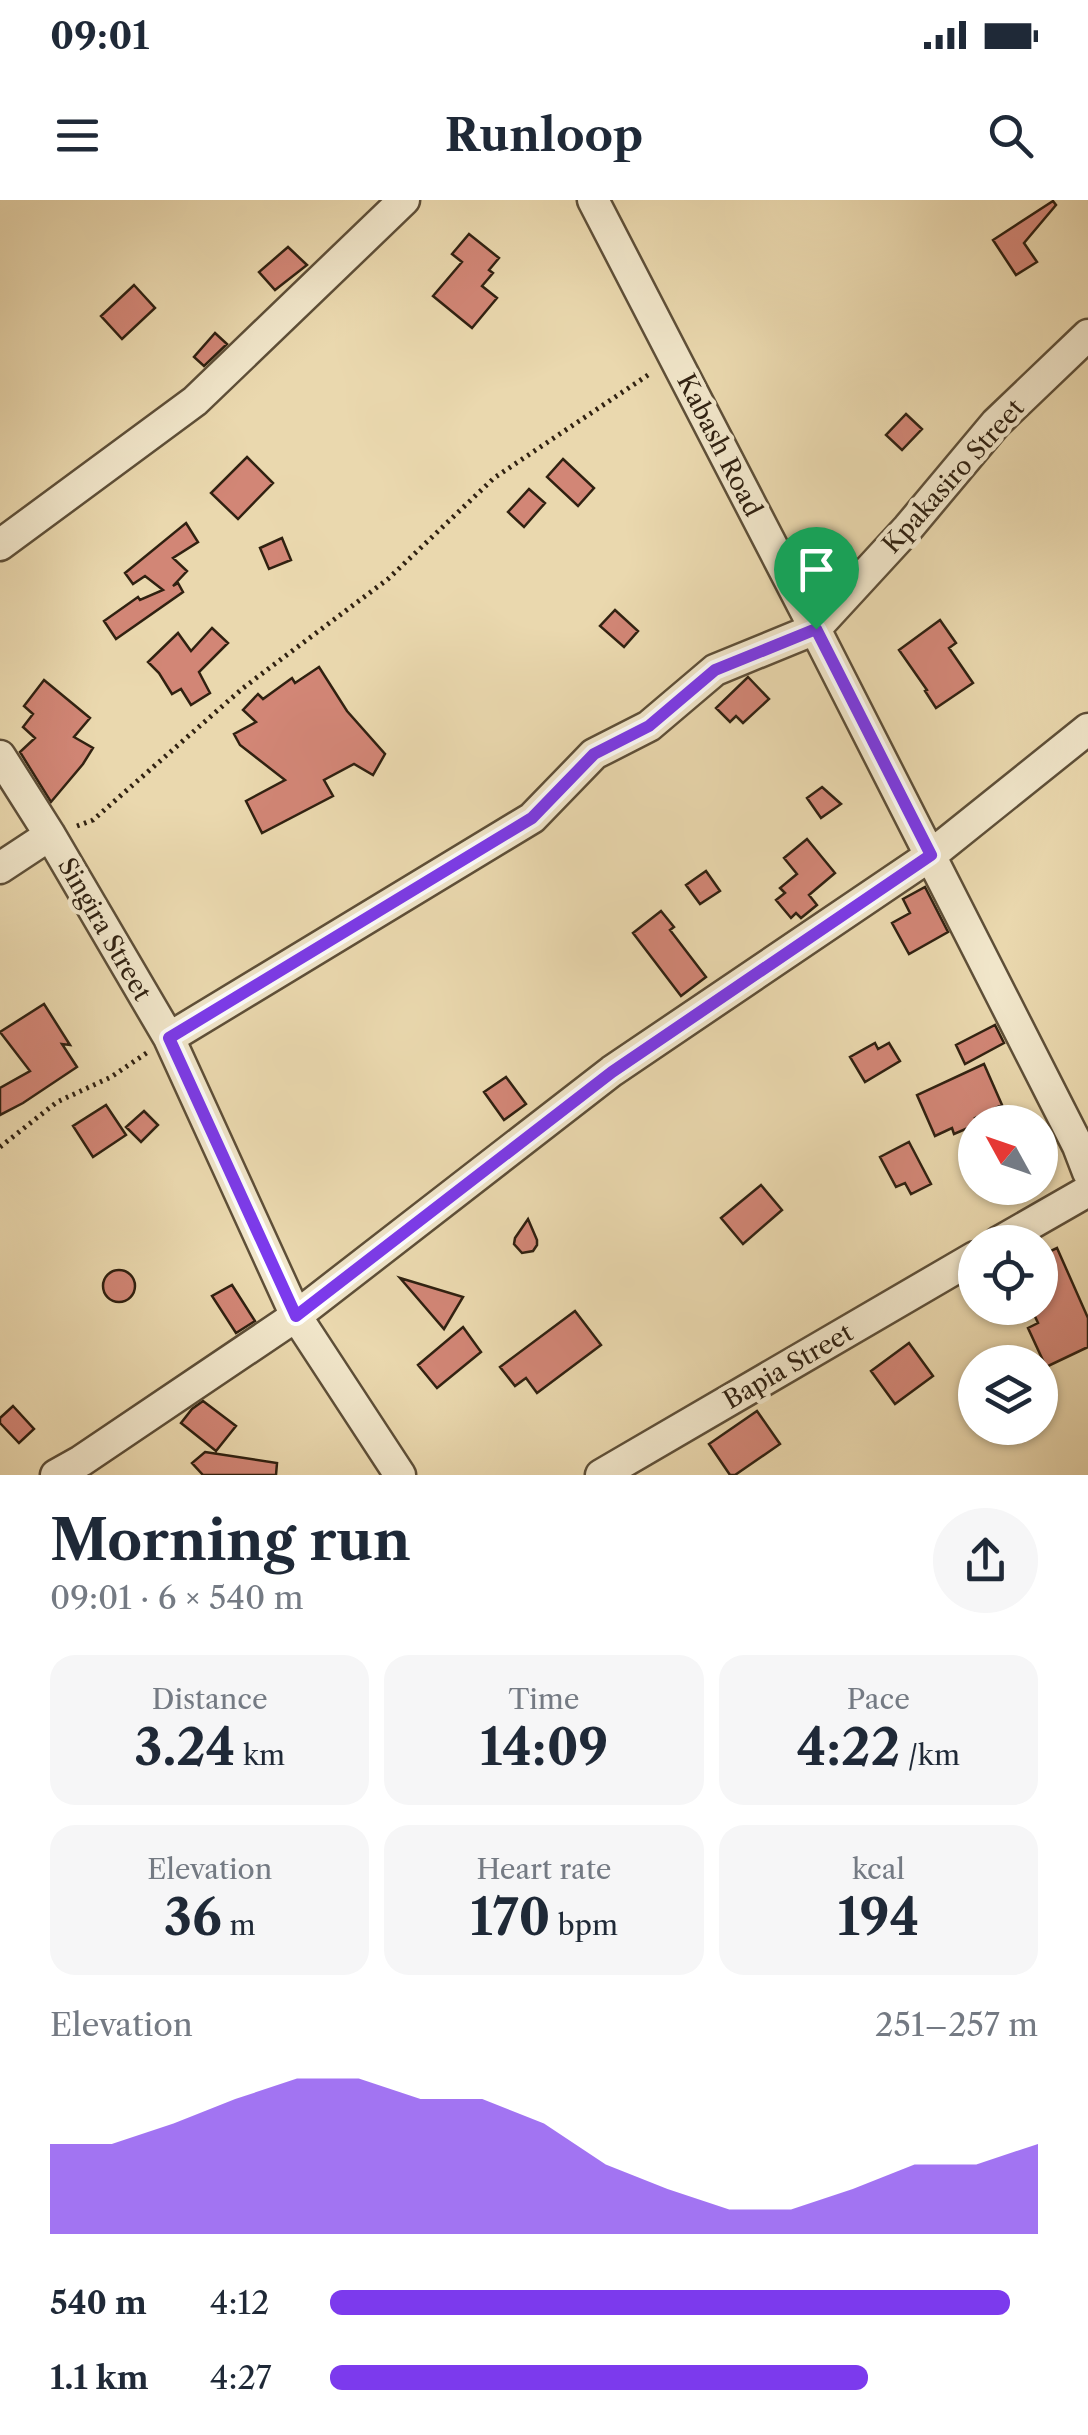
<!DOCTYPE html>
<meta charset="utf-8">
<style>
:root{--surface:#fff;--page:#f6f6f7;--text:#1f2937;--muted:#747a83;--accent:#7c3aed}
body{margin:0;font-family:"Libre Caslon Text",serif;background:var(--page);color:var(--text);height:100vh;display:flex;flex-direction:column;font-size:38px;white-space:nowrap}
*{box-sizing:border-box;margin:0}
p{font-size:32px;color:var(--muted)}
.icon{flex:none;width:55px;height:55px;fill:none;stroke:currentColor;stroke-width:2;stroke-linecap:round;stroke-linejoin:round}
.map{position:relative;height:1275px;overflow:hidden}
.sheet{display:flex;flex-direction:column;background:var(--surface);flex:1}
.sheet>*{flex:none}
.needle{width:65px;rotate:310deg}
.buttons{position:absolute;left:958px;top:905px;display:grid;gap:20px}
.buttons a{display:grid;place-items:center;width:100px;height:100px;border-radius:50%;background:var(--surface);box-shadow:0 2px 8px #0004;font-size:50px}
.pin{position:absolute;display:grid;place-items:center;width:85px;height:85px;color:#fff;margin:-102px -42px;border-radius:50% 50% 50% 0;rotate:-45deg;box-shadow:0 0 10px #0007}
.pin .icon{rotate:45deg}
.round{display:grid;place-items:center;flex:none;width:105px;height:105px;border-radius:52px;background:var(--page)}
.head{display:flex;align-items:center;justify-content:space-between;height:170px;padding:0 50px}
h1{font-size:55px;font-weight:700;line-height:75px}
.figures{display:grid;grid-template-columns:repeat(3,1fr);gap:15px;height:170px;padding:10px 50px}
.figures div{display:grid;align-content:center;border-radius:25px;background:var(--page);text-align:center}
.figures b{font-size:50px;font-weight:700}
.figures small{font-size:28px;font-weight:400}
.figures p{font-size:28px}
.chart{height:280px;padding:20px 50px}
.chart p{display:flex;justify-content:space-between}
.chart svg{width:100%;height:180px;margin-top:10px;fill:var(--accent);opacity:.7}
ul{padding:0 50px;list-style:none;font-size:32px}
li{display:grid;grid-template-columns:160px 120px 1fr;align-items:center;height:75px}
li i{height:25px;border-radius:12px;background:var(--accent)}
.status{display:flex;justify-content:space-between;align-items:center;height:70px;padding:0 50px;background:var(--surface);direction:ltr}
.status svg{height:28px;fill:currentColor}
header{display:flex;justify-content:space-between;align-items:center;height:130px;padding:0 50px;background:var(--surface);font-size:45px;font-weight:700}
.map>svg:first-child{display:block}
</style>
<div class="status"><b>09:01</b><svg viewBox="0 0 49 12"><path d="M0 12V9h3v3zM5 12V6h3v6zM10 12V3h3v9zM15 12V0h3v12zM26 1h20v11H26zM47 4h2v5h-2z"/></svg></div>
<header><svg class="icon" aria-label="menu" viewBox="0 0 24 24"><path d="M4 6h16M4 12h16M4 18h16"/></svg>Runloop<svg class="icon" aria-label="search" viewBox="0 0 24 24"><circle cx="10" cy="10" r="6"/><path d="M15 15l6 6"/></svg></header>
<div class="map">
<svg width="1088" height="1275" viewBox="0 0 1088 1275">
<rect width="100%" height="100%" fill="#ead8ae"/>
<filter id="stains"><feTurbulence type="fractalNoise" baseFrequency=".002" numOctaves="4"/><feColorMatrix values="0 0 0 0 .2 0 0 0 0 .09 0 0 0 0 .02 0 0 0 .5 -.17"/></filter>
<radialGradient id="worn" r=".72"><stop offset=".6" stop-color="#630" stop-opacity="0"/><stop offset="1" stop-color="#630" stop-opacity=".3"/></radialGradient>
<path fill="#d28676" stroke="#302111" stroke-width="2.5" d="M1053 1 1056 5 1024 43 1037 62 1016 75 993 40Z
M469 34 499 58 489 70 493 73 482 86 497 98 472 128 433 96 462 62 452 54Z
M288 47 307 65 275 90 259 72Z
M134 85 155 108 122 139 101 116Z
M215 133 227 144 204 166 194 157Z
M906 214 922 229 902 250 886 235Z
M247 257 273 283 238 319 211 293Z
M563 259 594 288 578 306 547 277Z
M529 289 545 303 524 327 508 312Z
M186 323 198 342 173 358 187 371 173 386 178 383 183 392 116 439 104 421 138 397 140 400 163 390 145 376 133 384 125 373Z
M282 338 291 360 269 369 260 348Z
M615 410 638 431 624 447 600 426Z
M940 420 956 443 949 448 973 483 936 508 925 491 927 490 899 450Z
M212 428 228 443 199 472 210 493 191 505 181 489 172 494 159 473 148 462 178 433 191 451Z
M319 467 347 511 385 554 373 575 354 564 324 580 333 596 262 633 246 601 285 580 240 545 234 534 256 522 243 510 258 494 263 499 292 478 295 483Z
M748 477 769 499 743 523 736 516 730 522 716 508Z
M44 480 90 518 74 537 93 548 83 564 51 602 20 552 35 538 23 527 33 514 24 506Z
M822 587 841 604 821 618 807 598Z
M807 639 835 673 809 695 817 705 801 718 796 713 791 718 776 700 785 693 780 688 797 674 784 658Z
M706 671 720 691 700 704 686 685Z
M925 687 948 732 909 754 892 723 910 713 903 699Z
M661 711 674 727 670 730 706 777 681 796 633 733Z
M44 804 70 845 62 844 77 867 23 903 0 915V888L30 871 0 832Z
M995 825 1004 843 965 864 956 845Z
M875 843 878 849 889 843 900 861 865 882 850 857Z
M984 864 1002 905 975 918 977 922 975 925 954 934 952 928 935 936 917 895Z
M506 877 526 904 504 920 484 892Z
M106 905 126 935 93 957 73 926Z
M144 911 158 925 141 942 126 927Z
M909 942 931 984 911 994 905 983 896 987 880 957Z
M761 985 782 1010 743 1044 721 1018Z
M528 1019 537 1040V1045L533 1051 522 1053 514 1044 515 1038Z
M1057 1048 1088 1118V1147L1046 1167 1028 1128 1038 1123 1031 1108H1040V1056Z
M103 1086a16 16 0 1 1 32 0a16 16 0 1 1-32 0Z
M400 1078 463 1097 444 1129Z
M232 1085 255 1121 236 1133 212 1096Z
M575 1111 601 1145 537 1193 526 1178 515 1186 500 1167Z
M463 1127 481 1152 437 1188 418 1165Z
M909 1143 933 1176 895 1204 871 1171Z
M203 1201 236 1226 216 1251 181 1223 192 1209Z
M13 1206 34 1229 19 1243 0 1223V1218Z
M757 1211 780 1244 735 1275H730L709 1244Z
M205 1252 277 1263 276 1275H203L192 1263Z"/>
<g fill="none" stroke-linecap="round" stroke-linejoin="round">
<g stroke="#5e4f38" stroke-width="35">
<path id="minor" d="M593 0 815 429 1078 946 1088 972
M0 345 195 201 404 0
M0 556 50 635 169 838 296 1116 400 1275
M0 668 50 635
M169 838 532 618 594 554 649 526 715 470 815 429 908 328 996 223 1088 135
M999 1042 1088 991
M56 1275 81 1261 296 1116 612 871 931 655 1088 529
M601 1275 975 1057"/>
</g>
<path stroke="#302111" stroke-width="5" stroke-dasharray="2.5 5" stroke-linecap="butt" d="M77 626 93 620 243 488 388 379 494 278 651 173
M0 947 57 902 111 877 148 852"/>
<use href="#minor" stroke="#f1e6ca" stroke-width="30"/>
</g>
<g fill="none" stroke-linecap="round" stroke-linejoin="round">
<g stroke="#fff" stroke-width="20">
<path id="route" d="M816 429 931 655 612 872 296 1116 169 838 532 618 594 554 649 526 715 470Z"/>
</g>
<use href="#route" stroke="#7c3aed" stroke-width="12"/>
</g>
<g text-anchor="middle" stroke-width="9" stroke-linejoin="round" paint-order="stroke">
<g font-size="25" fill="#302111" stroke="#f1e6ca">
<text transform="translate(720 245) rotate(63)" y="9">Kabash Road</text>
<text transform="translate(953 276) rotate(-48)" y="9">Kpakasiro Street</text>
<text transform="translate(105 729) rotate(60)" y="9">Singira Street</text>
<text transform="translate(788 1166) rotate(-30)" y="9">Bapia Street</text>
</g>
</g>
<rect width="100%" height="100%" filter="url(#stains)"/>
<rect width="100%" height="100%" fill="url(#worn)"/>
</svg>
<div class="buttons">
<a><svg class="needle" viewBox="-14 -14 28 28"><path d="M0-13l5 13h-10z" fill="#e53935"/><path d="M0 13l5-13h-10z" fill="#747a83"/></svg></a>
<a><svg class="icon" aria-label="locate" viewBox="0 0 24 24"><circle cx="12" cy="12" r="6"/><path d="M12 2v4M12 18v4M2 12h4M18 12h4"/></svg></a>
<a><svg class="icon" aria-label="layers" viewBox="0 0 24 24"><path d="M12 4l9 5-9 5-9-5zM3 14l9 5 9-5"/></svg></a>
</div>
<div class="pin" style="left:816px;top:429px;background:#1e9e55"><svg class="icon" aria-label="arrive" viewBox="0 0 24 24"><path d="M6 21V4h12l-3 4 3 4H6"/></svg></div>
</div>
<section class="sheet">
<div class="head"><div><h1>Morning run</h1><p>09:01 · 6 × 540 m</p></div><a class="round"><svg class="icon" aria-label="share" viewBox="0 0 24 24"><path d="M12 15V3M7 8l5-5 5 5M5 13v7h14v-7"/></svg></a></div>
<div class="figures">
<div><p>Distance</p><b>3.24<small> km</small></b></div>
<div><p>Time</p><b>14:09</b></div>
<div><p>Pace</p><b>4:22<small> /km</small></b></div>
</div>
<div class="figures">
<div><p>Elevation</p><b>36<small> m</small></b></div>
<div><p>Heart rate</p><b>170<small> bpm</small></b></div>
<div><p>kcal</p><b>194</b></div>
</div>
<div class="chart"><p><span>Elevation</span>251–257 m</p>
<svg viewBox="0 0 160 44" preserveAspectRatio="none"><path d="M0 44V22L10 22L20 17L30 11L40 6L50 6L60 11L70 11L80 17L90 27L100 33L110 38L120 38L130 33L140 27L150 27L160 22V44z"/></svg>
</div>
<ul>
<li><b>540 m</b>4:12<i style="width:96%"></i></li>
<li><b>1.1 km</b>4:27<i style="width:76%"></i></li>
</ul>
</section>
